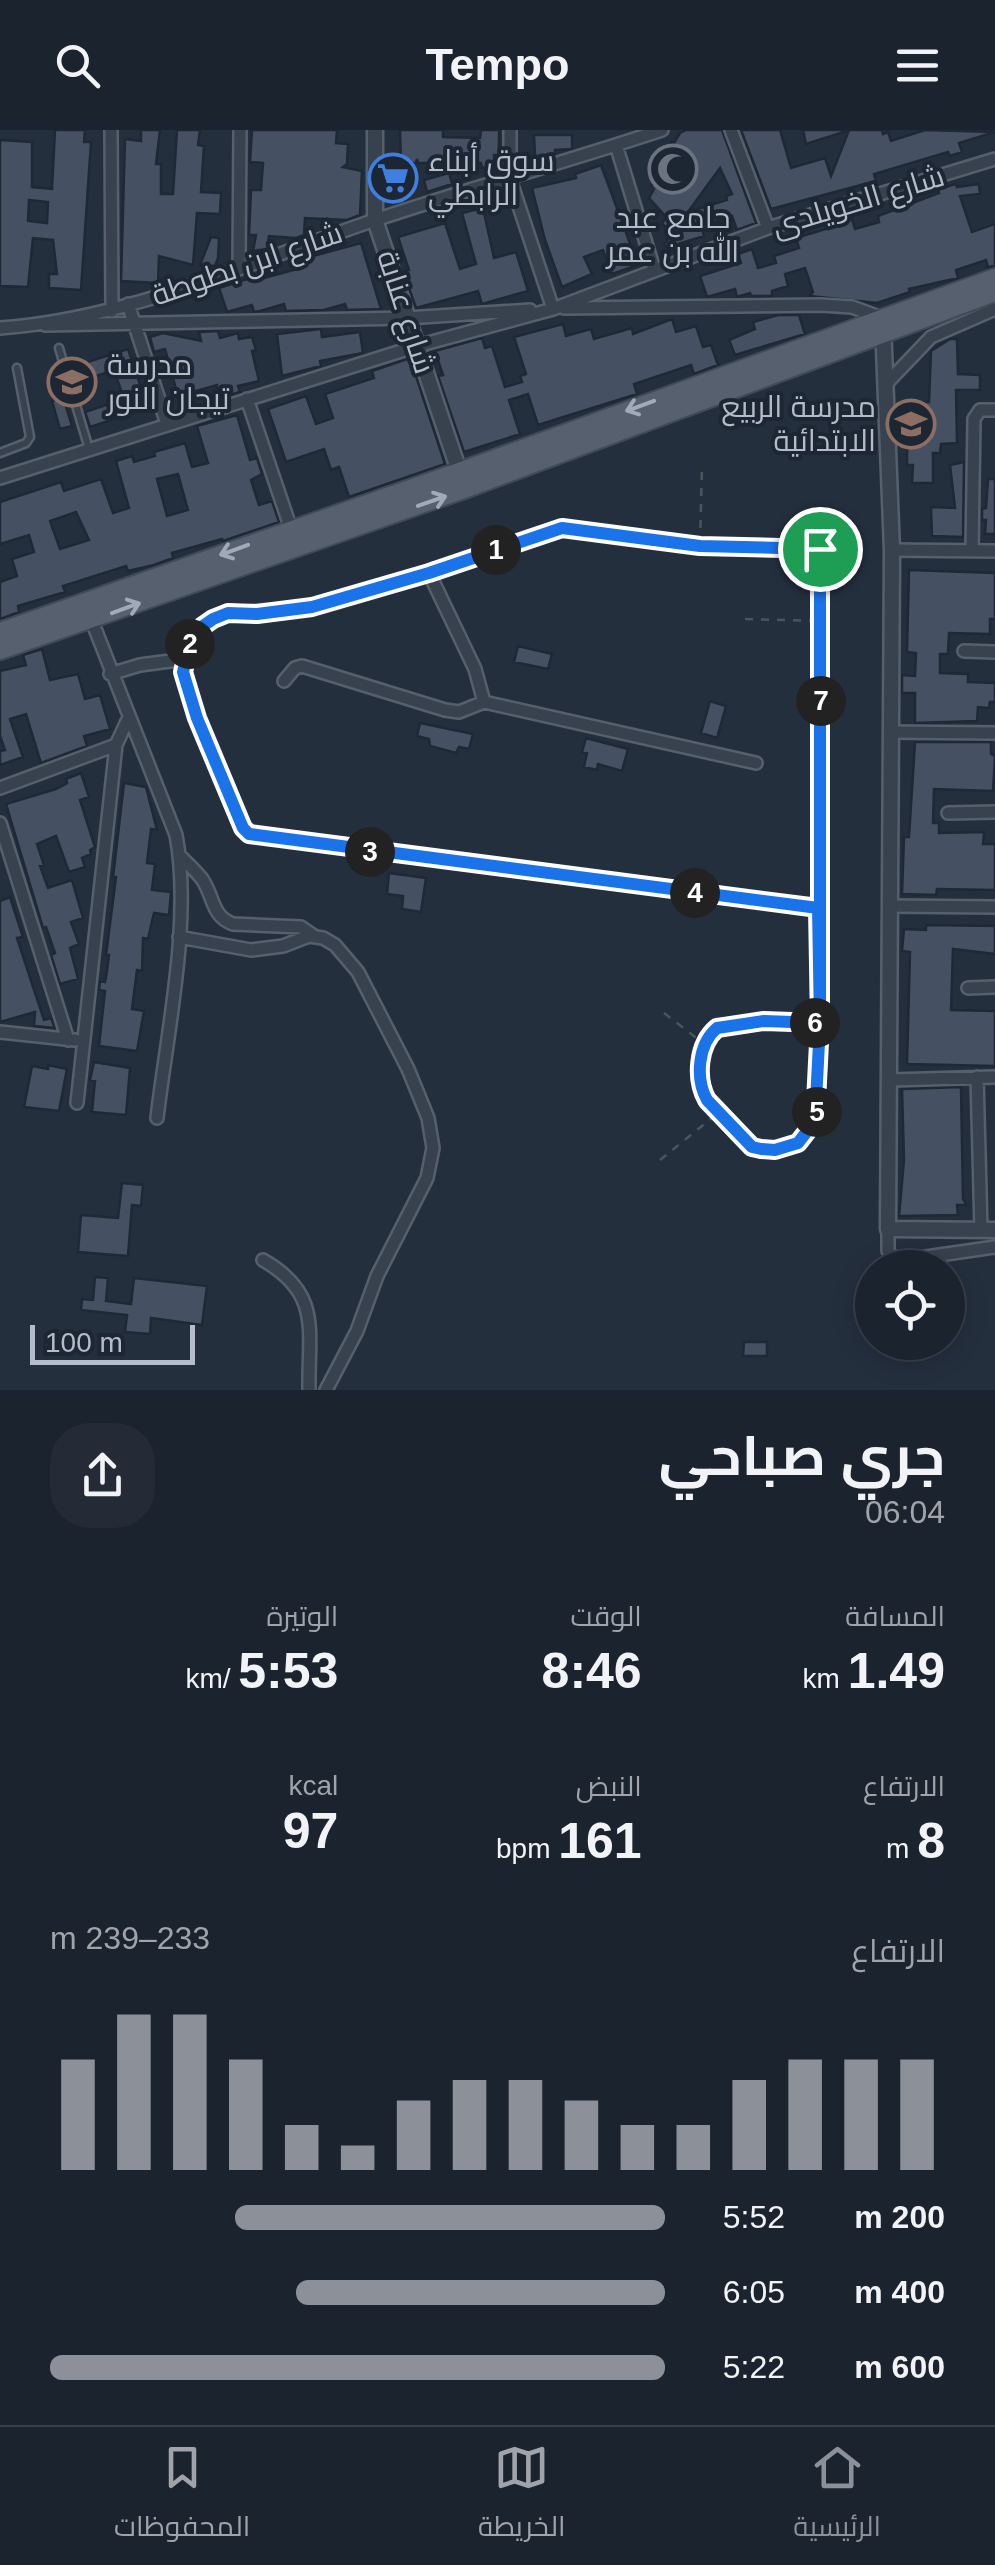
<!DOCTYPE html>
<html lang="ar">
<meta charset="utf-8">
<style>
:root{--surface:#1b232e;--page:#242b36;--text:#f1f3f6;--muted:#a0a4aa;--line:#39404a;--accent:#8c9099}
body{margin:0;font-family:Arial,Cairo,sans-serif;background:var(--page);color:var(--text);direction:rtl;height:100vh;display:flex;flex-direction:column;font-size:38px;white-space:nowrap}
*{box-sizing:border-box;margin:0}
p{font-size:32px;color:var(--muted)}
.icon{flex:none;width:55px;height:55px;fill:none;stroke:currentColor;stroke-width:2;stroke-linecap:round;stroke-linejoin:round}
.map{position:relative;height:1260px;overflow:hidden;direction:ltr}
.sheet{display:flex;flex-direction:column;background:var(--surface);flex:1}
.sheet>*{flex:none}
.fabs{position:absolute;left:855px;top:1120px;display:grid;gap:20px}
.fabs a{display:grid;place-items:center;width:110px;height:110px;border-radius:50%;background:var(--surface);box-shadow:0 5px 25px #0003,0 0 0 2px var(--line);font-size:50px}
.scale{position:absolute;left:30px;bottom:25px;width:165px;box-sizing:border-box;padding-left:10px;border:5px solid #b4bcc9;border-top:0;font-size:28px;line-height:35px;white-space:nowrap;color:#b4bcc9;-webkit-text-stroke:8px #1d2633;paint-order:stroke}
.pin{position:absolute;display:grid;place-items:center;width:85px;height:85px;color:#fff;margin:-42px;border:5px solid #fff;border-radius:50%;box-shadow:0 2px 10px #0007}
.km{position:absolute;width:50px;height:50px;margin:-25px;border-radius:50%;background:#222;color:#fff;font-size:28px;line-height:50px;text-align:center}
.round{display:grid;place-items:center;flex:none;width:105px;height:105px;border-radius:40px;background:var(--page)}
.overview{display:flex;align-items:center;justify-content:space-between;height:170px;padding:0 50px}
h1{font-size:55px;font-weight:700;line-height:75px}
.metrics{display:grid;grid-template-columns:repeat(3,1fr);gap:15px;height:170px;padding:10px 50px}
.metrics div{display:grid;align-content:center}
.metrics b{font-size:50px;font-weight:700}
.metrics small{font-size:28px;font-weight:400}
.metrics p{font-size:28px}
.chart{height:280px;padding:20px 50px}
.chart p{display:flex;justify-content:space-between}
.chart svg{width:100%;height:180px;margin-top:10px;stroke:var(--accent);stroke-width:6}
ul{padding:0 50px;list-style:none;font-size:32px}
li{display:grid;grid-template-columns:160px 120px 1fr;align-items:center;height:75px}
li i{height:25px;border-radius:12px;background:var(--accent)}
header{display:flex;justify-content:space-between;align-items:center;height:130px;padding:0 50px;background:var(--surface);font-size:45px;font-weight:700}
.tabs{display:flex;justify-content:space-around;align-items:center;height:140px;border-top:2px solid var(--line);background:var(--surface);font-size:28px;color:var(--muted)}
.tabs a{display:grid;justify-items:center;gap:5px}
.tabs .active{color:var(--accent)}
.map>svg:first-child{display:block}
</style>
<header><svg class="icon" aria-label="menu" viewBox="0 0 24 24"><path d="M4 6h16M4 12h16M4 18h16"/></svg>Tempo<svg class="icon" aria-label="search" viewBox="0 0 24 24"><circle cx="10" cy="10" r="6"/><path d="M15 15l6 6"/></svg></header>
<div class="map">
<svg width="995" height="1260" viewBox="0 0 995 1260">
<rect width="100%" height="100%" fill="#242f3e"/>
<path fill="#455162" stroke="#1f2835" stroke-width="2.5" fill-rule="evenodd" d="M55 0H85L84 12H91L81 160 49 158V144H57L53 110 33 108 28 157 0 156V10L32 12V57L52 59ZM29 70 48 72 47 93 28 91Z
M141 0H160L156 34H161V64H173L177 0H200L198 15 204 16 201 62 221 63 220 84 197 83 193 135 159 126 158 153 121 151 125 9 141 11Z
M252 0H337L336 13 348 14 347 34 343 37 362 41 360 85 347 90 305 88 304 105 296 108 269 106 267 119 253 121 256 105H249L251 60H261L263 33 250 32Z
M400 0H443V7L480 8 481 0H499V25H494V38H482L481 33H418L417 29 416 33 401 34Z
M686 0H722L756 93 737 100 732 86 701 96 704 106 678 114 673 122 664 115 672 101 662 94 666 87 649 68 654 59 651 56 666 34 661 31 671 12 674 13 680 3ZM720 38 732 64 726 66 727 70 688 82Z
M741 0H780L791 38 825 28 831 46 849 0H882L883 4 888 2 891 11 925 0 995 2 959 13 962 22 950 26 948 22 874 44 876 51 771 79Z
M803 0H846L847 1 806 14Z
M534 5H572V19L555 20V24L550 26H535Z
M601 35 638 135 612 144 603 120 584 127 592 144 562 157 545 110 532 58 576 48 575 44Z
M449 43 452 54 427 62 424 50Z
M956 54 957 57 979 54 980 64 960 66 972 102 995 94V136L988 137 986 130 956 140 958 148 909 159 910 162 877 173 810 166 813 162 805 138 785 144 788 156 772 161V166H751L750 163 737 167 735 159 707 167 700 146 741 133 738 124 752 119 758 138 776 133 774 126 799 118 796 108 839 95 837 87 850 83 855 99 879 92 878 86 939 63 938 59Z
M483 78 494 128 516 122 528 161 482 174 478 161 416 178 403 141 409 140 398 107 445 93 460 139 476 134 462 83Z
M211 107 219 108 218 128 215 136 200 135Z
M361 113 381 179 347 180 345 174 324 180 286 181 284 174 260 181 254 182 252 175 227 182 219 158 263 144 264 148 297 139 295 131Z
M778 185H799L805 204 735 225 729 210 755 199 753 192Z
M672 189 676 202 696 196 703 217 711 215 718 235 694 244 691 235 634 254 637 264 538 295 528 264 509 270 520 304 464 322 438 246 443 245 435 221 482 208 485 218 492 216 505 257 522 252 520 246 526 244 514 207 563 194 566 206 591 199 594 209 632 198 633 204Z
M321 199 322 207 360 202 363 223 320 231 321 236 282 246 277 204Z
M218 201 220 208 238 203 239 209 252 207 256 220 252 221 259 251 238 256 240 262 226 266V263L219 265 217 255 178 266 165 219 154 222 150 207 163 203 201 211 199 202Z
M950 209H957L958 244 980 245V260H956L957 313 941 314 940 323H933V353H912L913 335H907V272H929L931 221Z
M128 219 148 278 90 297 85 282 124 269 114 240 76 253 72 237Z
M410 228 445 334 349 367 339 337 331 340 324 319 286 332 268 279 306 266 316 294 333 288 325 264 374 248 372 241Z
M63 267 72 296 60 299 52 271Z
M237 285 250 330 257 328 262 344 251 350 259 375 272 371 279 392 223 411 222 409 172 423 173 428 154 435 128 441 126 436 63 456 65 462 18 476 19 482 0 489V452L17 446 12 429 34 422 29 405 0 414V372L61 352 64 361 101 349 113 383 129 378 116 331 132 326 134 332 155 326 154 322 185 313 192 337 208 333 197 296ZM178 344 188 380 167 386 157 349ZM76 382 89 410 60 419 50 391Z
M964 332 963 407 932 406 931 377 955 378 950 335Z
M988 349H995V404H985L986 390H982V379L986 378Z
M909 440 995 443V489H990V504L949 503 948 524H940V543L968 544V552L995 553V572H990L989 578 978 577 977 591 915 593V563H902V545L915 546 916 523 907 522Z
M518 516 552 524 548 539 514 532Z
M42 519 50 550 78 544 85 569 100 565 110 599 84 606 87 616 41 633 26 584 10 589 23 627 0 635V621L5 620 0 606V541L26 535 23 525Z
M710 571 726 576 717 608 701 603Z
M420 593 473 604 469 619 459 617 456 623 430 616 429 609 417 606Z
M586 608 628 619 622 641 598 634 597 640 584 637 587 623 582 622Z
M915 612H991V624L995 626 993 661 934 659 933 693H939V703L984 702 983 714H995V760L937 759 936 765 902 764 904 707H909Z
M81 643 89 667 80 670 95 717 90 720 91 724 82 728 85 737 69 742 56 706 37 714 44 735 40 736 48 758 72 750 83 788 71 792 79 814 70 818 78 849 60 854 51 825 55 823 46 797 43 798 6 674 56 659 67 653 66 649Z
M124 653 146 657 157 700 151 699 147 733 155 734 152 760 171 762 169 785 154 783 148 809 143 808 142 841 137 840 132 879 144 881 137 921 99 916 105 861 99 860 100 851 105 852 107 841 109 825H106L116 747H113Z
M389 743 426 748 421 782 402 779 403 766 387 764Z
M10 767 23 807 17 808 44 890 51 888 55 898 34 896 35 882 0 892V771Z
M926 795 995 796V824L953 819 951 880 995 881V936L907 934 910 822 902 821 904 799 926 800Z
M94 932 130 938 126 985 92 982 95 951 90 950Z
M48 935 67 939 59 981 24 977 32 936 48 939Z
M961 957 963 1069 967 1075H957L958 1085 899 1086 904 1030 902 959Z
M122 1053 143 1055 141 1076 132 1075 128 1126 78 1122 81 1085 118 1088Z
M95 1147 108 1148 106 1171 131 1174 134 1148 207 1156 202 1195 151 1188 150 1204 125 1202 127 1185 81 1180 82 1169 93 1170Z
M744 1212H767V1226H743Z"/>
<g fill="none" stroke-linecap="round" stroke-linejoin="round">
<g stroke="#565f6c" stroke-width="11">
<path id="service" d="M59 218 89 319
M0 323 26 313 30 307 17 238"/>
</g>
<g stroke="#565f6c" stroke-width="16">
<path id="minor" d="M111 0 112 181
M510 0V49L553 179
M731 0 768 98
M616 15 654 139
M239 138 240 0
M128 174 167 294
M564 178 821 175 852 177 882 188
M45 195 407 188 530 180
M0 198C128 189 251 132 372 91 467 59 566 32 662 0
M887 253 931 207 995 179
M247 269 291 399
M0 348 417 216 553 179 768 98 995 29
M892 420 995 421
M972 421 974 289 980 280H995
M90 486 176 705C192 790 167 902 157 988
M964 521 995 522
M110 544 140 535 185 529C190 511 200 495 217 487 234 479 286 482 309 477 349 470 390 455 429 443L475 539 484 572 459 582 445 580 302 536 295 538 284 551
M484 572 756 633
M890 602 995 603
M0 658 116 615 129 587
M948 683 995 682
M0 693 68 910
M179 725C187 733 195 740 202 749 214 766 211 786 233 794L301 797 314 806
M889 776 995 777
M179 807 251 820 283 816 309 806 323 808 335 815 358 842 408 939 428 988 433 1018 427 1048 377 1146 357 1201 326 1260
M968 858 995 857
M0 902 75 910
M977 947 981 1100
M891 950 995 947
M77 973 116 615
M888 1099V1121L893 1127 905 1130 995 1117
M263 1130C322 1164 308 1200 309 1260"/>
</g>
<g stroke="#565f6c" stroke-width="19">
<path id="tertiary" d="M375 0V90L462 350
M883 194 892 420 888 1099 995 1100"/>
</g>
<g stroke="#414a57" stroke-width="22">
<path id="primary" d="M0 502 459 342 995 148
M0 520 464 359 995 162"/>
</g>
<path stroke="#44595c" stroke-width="2.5" stroke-dasharray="8 8" stroke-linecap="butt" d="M700 414 702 336
M439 440 563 398 700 415 820 419 818 777
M745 489 820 491
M183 540 197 588 243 698 249 704 818 779 821 893C796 891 726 885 709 905 698 918 700 945 702 961L752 1017 775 1020 789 1017 807 1005 815 991 821 893
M664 883 703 913
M660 1030 718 983"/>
<use href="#service" stroke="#38414e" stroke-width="6"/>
<use href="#minor" stroke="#38414e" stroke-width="11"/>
<use href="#tertiary" stroke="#38414e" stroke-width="14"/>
<use href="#primary" stroke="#56606e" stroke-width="18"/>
</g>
<defs><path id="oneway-shaft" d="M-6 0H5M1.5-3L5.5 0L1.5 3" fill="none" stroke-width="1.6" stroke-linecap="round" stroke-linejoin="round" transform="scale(2.5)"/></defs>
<g stroke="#a1aab7">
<use href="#oneway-shaft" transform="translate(640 276) rotate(160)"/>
<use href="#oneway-shaft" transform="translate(432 371) rotate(-19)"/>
<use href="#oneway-shaft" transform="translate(234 420) rotate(160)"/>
<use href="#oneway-shaft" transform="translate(126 478) rotate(-20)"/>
</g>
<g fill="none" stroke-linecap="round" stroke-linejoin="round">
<g stroke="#fff" stroke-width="20">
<path id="route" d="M820 419 700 416 562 398 429 443 312 477 257 484 228 483 213 489 203 496 189 516 183 542 197 588 243 698 249 704 818 778 820 893 815 991 798 1013 775 1020 761 1019 752 1017 707 970C695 948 698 914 717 898L764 891 820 893V419"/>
</g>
<use href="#route" stroke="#1a73e8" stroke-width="12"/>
</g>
<defs>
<g id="mosque-ring" transform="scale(2.5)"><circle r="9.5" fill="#1d2633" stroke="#6b7280" stroke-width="1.5"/><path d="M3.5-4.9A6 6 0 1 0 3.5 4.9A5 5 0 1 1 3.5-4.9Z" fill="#6b7280"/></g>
<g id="supermarket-ring" transform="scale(2.5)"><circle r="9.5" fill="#1d2633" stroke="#3f7fe0" stroke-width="1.5"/><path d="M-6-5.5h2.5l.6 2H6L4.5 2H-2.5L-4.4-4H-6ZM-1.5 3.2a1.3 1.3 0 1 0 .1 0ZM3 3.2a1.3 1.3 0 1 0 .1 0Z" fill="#3f7fe0"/></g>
<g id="school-ring" transform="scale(2.5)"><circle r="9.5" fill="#1d2633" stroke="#8d6e63" stroke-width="1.5"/><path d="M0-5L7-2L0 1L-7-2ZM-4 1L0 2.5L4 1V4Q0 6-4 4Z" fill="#8d6e63"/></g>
</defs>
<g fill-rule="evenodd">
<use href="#mosque-ring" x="673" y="39"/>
<use href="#supermarket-ring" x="393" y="48"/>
<use href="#school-ring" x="72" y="252"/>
<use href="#school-ring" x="911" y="294"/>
</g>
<g text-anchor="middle" stroke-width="8" stroke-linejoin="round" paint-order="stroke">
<g font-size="30" fill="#b4bcc9" stroke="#1d2633" text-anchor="start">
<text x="428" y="41">سوق أبناء<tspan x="428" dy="34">الرابطي</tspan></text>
<text x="673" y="98" text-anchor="middle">جامع عبد<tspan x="673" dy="34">الله بن عمر</tspan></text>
<text x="107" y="245">مدرسة<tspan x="107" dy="34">تيجان النور</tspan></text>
<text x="876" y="287" text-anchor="end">مدرسة الربيع<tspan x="876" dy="34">الابتدائية</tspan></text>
</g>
<g font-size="30" fill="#b4bcc9" stroke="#1d2633">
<text transform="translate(858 71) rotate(-17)" y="10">شارع الخويلدى</text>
<text transform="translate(247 134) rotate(-19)" y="10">شارع ابن بطوطة</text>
<text transform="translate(406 182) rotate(72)" y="10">شارع عنابة</text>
</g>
</g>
</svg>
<div class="fabs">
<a><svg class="icon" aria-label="locate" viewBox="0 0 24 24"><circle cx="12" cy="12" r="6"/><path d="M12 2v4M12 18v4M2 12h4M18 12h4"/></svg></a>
</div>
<div class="scale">100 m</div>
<div class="pin" style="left:820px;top:419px;background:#1e9e55"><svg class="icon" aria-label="arrive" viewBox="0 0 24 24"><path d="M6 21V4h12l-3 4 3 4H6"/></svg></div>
<b class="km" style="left:496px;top:420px">1</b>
<b class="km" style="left:190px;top:514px">2</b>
<b class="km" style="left:370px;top:722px">3</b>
<b class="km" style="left:695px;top:763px">4</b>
<b class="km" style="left:817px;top:982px">5</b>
<b class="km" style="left:815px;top:893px">6</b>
<b class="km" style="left:821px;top:571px">7</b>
</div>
<section class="sheet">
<div class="overview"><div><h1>جري صباحي</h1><p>06:04</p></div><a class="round"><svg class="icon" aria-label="share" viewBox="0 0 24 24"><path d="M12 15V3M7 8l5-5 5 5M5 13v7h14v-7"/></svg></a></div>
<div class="metrics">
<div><p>المسافة</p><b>1.49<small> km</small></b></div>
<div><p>الوقت</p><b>8:46</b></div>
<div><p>الوتيرة</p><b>5:53<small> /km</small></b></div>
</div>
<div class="metrics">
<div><p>الارتفاع</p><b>8<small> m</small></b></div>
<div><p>النبض</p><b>161<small> bpm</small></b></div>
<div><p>kcal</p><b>97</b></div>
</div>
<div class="chart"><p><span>الارتفاع</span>233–239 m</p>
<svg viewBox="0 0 160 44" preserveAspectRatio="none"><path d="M5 44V17M15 44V6M25 44V6M35 44V17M45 44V33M55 44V38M65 44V27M75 44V22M85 44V22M95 44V27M105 44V33M115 44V33M125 44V22M135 44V17M145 44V17M155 44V17"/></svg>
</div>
<ul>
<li><b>200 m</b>5:52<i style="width:70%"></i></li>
<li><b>400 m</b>6:05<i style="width:60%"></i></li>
<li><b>600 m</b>5:22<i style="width:100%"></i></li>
</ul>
</section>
<nav class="tabs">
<a class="active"><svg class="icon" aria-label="home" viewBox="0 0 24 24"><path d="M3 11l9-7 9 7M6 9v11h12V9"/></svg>الرئيسية</a>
<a><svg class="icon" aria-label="map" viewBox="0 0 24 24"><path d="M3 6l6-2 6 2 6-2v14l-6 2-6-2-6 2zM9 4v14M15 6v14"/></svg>الخريطة</a>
<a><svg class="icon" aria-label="saved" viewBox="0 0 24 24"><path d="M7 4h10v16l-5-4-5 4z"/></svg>المحفوظات</a>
</nav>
